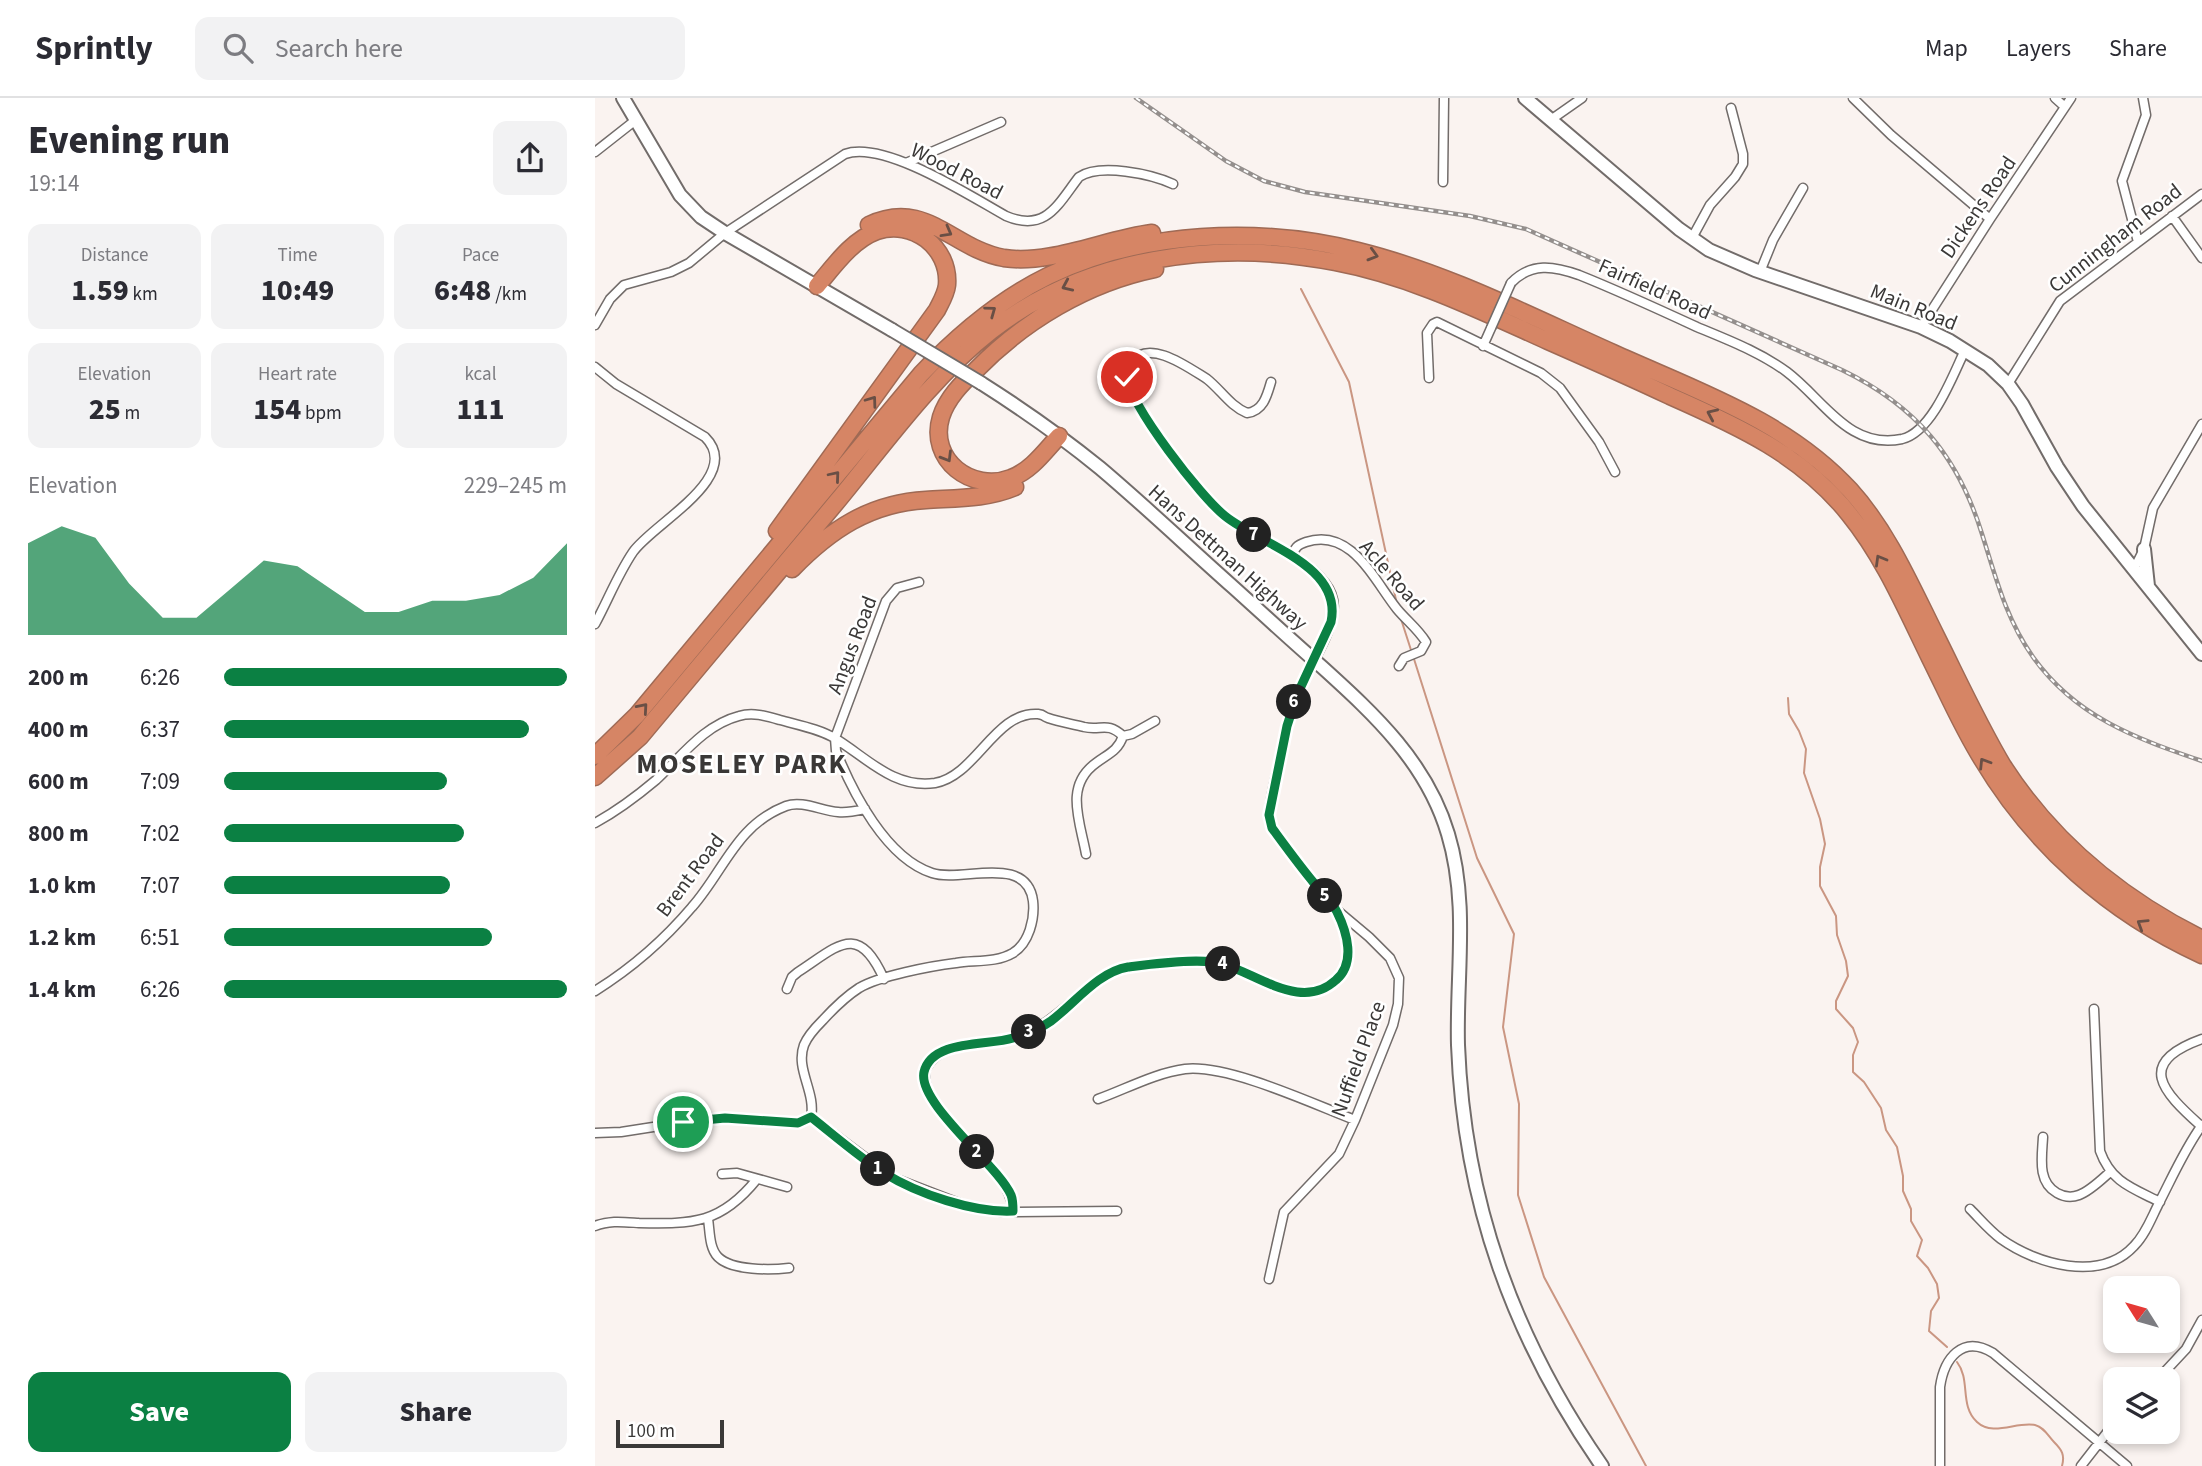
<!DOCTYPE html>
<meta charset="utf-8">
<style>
:root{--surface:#fff;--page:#f2f2f3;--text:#2b2b33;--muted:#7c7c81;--line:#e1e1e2;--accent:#0b8043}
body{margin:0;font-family:"Source Sans 3",sans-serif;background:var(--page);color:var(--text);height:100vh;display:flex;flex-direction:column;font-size:26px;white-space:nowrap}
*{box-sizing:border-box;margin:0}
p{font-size:23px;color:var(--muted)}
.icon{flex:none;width:38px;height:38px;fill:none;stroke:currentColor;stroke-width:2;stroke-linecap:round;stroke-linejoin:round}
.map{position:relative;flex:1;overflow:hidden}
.drawer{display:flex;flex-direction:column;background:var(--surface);width:595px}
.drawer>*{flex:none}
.needle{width:46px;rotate:307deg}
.controls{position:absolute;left:1508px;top:1178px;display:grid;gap:14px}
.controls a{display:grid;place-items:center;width:77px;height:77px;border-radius:14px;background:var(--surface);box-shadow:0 4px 10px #0003;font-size:35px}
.scale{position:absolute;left:21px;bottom:18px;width:108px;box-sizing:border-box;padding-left:7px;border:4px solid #3a3837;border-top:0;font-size:19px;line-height:24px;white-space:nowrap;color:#3a3837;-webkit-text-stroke:5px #fff;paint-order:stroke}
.pin{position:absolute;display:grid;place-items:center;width:60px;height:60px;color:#fff;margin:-30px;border:4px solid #fff;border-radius:50%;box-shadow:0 2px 7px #0007}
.km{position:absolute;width:35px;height:35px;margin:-18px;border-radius:50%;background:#222;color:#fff;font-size:19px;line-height:35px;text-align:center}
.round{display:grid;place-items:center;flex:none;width:74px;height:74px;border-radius:14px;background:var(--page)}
.overview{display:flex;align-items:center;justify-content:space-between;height:119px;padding:0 28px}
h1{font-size:38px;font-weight:800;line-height:52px}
.metrics{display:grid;grid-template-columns:repeat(3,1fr);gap:10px;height:119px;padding:7px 28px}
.metrics div{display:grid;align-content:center;border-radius:14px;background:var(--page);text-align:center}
.metrics b{font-size:30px;font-weight:800}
.metrics small{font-size:19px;font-weight:400}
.metrics p{font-size:19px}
.chart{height:196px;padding:14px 28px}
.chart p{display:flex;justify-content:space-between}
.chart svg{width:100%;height:126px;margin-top:7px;fill:var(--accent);opacity:.7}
.action{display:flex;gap:14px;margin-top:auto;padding:14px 28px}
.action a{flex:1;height:80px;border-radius:14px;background:var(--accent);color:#fff;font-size:28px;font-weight:800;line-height:80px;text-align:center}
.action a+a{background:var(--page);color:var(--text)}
ul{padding:0 28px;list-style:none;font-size:23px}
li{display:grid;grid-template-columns:112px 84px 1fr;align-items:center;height:52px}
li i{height:18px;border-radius:9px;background:var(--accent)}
header{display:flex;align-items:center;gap:42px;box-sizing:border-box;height:98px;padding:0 35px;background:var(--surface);border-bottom:2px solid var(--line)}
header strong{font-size:33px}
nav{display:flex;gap:38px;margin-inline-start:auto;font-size:24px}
.search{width:490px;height:63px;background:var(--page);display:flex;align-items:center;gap:18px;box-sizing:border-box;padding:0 24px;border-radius:14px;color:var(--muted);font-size:26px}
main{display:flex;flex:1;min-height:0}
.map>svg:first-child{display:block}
</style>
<header>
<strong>Sprintly</strong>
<div class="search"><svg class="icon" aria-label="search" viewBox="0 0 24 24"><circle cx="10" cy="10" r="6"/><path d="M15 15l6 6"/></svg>Search here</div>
<nav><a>Map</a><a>Layers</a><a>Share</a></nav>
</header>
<main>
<section class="drawer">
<div class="overview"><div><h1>Evening run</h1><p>19:14</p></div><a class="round"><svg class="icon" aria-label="share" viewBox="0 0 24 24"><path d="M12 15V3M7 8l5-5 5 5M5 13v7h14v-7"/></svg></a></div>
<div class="metrics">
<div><p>Distance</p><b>1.59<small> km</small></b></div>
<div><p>Time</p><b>10:49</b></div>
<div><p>Pace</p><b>6:48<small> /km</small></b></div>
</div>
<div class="metrics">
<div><p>Elevation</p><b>25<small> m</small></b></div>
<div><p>Heart rate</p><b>154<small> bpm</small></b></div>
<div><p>kcal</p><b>111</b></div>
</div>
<div class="chart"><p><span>Elevation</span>229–245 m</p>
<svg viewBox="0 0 160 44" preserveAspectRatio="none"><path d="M0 44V12L10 6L20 10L30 26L40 38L50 38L60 28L70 18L80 20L90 28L100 36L110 36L120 32L130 32L140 30L150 24L160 12V44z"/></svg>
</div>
<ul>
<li><b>200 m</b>6:26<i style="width:100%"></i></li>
<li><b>400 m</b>6:37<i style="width:89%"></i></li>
<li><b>600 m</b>7:09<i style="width:65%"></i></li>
<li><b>800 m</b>7:02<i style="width:70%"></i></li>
<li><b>1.0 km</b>7:07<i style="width:66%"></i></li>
<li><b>1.2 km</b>6:51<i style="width:78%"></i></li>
<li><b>1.4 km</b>6:26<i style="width:100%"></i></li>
</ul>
<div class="action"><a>Save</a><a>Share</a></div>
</section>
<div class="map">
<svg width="1607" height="1368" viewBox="0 0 1607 1368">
<rect width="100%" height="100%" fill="#faf3f0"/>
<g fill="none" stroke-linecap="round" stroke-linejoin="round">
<path stroke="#ca9682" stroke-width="2" d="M706 191 754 284 801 502
M806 521 816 552
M819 561 882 760 919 836 908 929 924 1006 923 1097 949 1179 1051 1368
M1193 600 1194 616 1204 633 1211 651 1209 675 1225 721 1230 746 1225 769V788L1241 818 1242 837 1251 863 1253 878 1241 903V911L1258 930 1263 944 1258 957V974L1269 984 1286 1010 1291 1032 1302 1049 1308 1078V1093L1316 1111V1123L1327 1142 1322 1158 1333 1170 1342 1186 1344 1200 1336 1213 1334 1233 1352 1249
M1362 1264C1376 1282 1364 1307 1382 1324 1398 1339 1422 1323 1440 1327 1449 1329 1453 1338 1459 1344 1467 1352 1470 1357 1467 1368"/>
<g stroke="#726c6a" stroke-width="11">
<path id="street" d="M1258 0 1296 37 1395 121
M1460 0 1470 9
M957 21 987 0
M0 54 42 21
M311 65 406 24
M848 84 849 0
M1577 118 1607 160
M1097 140 1115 107 1140 79 1148 66V56L1136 10
M1543 144 1527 83 1551 17 1548 0
M1165 174 1178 142 1208 90
M916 185C936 164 959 168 984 177 1024 193 1063 211 1102 229 1133 242 1165 254 1192 274 1229 302 1254 352 1307 341 1337 334 1358 277 1370 252
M0 227 15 201 29 187 76 174 94 165 130 135 250 56C289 42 375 98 411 118 451 135 463 106 484 79 505 65 556 76 578 86
M1326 229 1395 121 1476 0
M888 248 896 230
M0 269 21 286 110 339C150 379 57 426 38 454 23 476 13 502 0 526
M834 280 832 235 838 226 842 224 946 275 965 290 1004 344 1020 374
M1413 286 1465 203 1607 96
M698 459C699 450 702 447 711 444 756 429 779 482 802 511 811 522 823 531 831 544L826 553 809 560 804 568
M1539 471 1549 451 1558 410 1607 326
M528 638 537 636 560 623
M0 725C22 713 42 698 61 682 86 659 109 627 144 618 158 614 171 618 185 622 203 627 225 631 241 641 272 660 299 691 340 685 381 678 400 613 443 616 450 617 447 618 453 620 464 624 478 626 489 629 506 633 512 623 528 638
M491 756C485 723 469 688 501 665 513 656 523 653 528 638
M192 891 197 879 203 874C243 848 263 823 289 881
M0 893C37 870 69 842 97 809 129 773 141 727 191 708 207 702 227 713 243 714 253 715 261 713 270 711
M1499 911 1505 1053C1516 1084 1537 1090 1565 1104
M503 1001C531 991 560 975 590 971 633 966 718 1006 760 1022
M216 1019C221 994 200 971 209 947 213 937 221 929 228 922 239 910 250 899 264 890 284 878 336 868 361 865 379 862 401 865 418 855 434 845 440 821 438 803 432 755 366 785 337 775 291 760 258 695 241 653L240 640 291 503 302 490 324 484
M216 1019 296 1079 374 1109 407 1114 522 1113
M1606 1028C1567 993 1540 965 1607 941
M0 1035 26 1034 116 1020 203 1025 216 1019
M1448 1039C1447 1059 1442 1084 1462 1095 1469 1099 1476 1100 1484 1097 1495 1093 1506 1082 1515 1074
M127 1076 142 1075 192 1089
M1375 1111C1385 1121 1394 1132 1406 1141 1441 1166 1505 1185 1539 1148 1550 1137 1556 1121 1563 1107 1577 1080 1589 1052 1607 1027
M418 1113C416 1064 324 1019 330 972 347 938 394 949 425 938 465 924 497 876 531 870 553 866 606 860 626 865 652 873 675 889 701 894 716 896 729 892 740 883 761 866 751 835 742 814 736 802 724 791 716 781 702 764 690 747 677 730L674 717C675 700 680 682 684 665 689 643 693 619 702 598 711 574 735 540 738 515 740 505 737 494 730 485 708 455 658 441 629 417 605 398 544 318 534 290 531 281 532 272 537 264 554 240 594 270 612 281 626 292 635 308 652 315 668 313 672 298 676 284
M113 1121C115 1133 114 1150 123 1159 137 1173 176 1172 194 1170
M0 1128C14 1122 29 1124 44 1125 98 1126 126 1126 162 1081
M674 1181 689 1114 744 1056 760 1022 798 927 803 906 804 880 795 860 774 839 743 813
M1563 1281 1591 1251 1607 1222
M1345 1368V1289C1349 1261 1367 1236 1398 1255L1532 1368
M1486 1368 1521 1323"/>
</g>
<g stroke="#726c6a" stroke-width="16">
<path id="secondary" d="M28 0 85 97 106 119 130 135 297 232
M930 0 1084 131 1114 152 1160 172 1326 229 1355 243 1393 267 1413 286 1427 306 1462 369 1488 408 1607 556
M386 285C427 311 467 339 505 370 550 408 594 450 638 489 668 516 697 543 727 569 780 617 832 665 853 736 874 805 861 877 863 947 869 1103 918 1240 1007 1368
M1549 451 1553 488"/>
</g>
<g stroke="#9f6a55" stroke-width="19">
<path id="highway" d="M274 127C331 100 357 151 409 160 456 167 510 141 557 135
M464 338C450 353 436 373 416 380 377 395 333 362 346 319 352 300 367 285 381 272 429 223 492 185 560 171
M182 433 342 212C346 204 351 196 352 187 355 149 317 121 282 133 257 142 239 168 222 188
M197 471C235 432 275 405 331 402 361 400 392 401 420 389
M0 658 42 617 326 276C363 237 404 202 453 178 546 133 664 128 763 153 852 175 935 218 1018 255 1102 293 1192 323 1255 392 1293 434 1316 488 1341 538 1363 582 1383 626 1408 668 1457 744 1527 801 1607 841
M0 679 45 639C112 560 177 480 244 401 291 344 337 279 396 233 492 158 623 141 740 164 815 178 884 212 953 243 994 261 1035 279 1075 298 1143 328 1207 357 1254 416 1289 459 1311 511 1335 560 1352 594 1367 629 1387 661 1439 748 1515 815 1607 857"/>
</g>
<use href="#street" stroke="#fff" stroke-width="8"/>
<use href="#secondary" stroke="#fff" stroke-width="12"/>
<use href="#highway" stroke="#d68565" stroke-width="16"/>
<g stroke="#948f8d" stroke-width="4.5">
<path id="rail" d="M541 0 631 63 669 83 710 94 875 118 931 131 1247 272C1321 308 1363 358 1387 436 1401 480 1411 521 1438 559 1481 619 1540 640 1607 663"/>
</g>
<use href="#rail" stroke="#fff" stroke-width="2" stroke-dasharray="5" stroke-linecap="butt"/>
<g stroke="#726c6a" stroke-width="11" stroke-linecap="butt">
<path id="street-bridge" d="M896 230 916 185"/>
</g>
<g stroke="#726c6a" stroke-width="16" stroke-linecap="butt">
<path id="secondary-bridge" d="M297 232 386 285"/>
</g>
<use href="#street-bridge" stroke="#fff" stroke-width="8"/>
<use href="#secondary-bridge" stroke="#fff" stroke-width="12"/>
</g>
<defs><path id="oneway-chevron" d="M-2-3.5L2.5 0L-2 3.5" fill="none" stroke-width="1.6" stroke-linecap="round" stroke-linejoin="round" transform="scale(1.75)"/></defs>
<g stroke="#694f45">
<use href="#oneway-chevron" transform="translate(352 134) rotate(29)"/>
<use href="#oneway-chevron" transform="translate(778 157) rotate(16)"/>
<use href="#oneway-chevron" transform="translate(472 188) rotate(156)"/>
<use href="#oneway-chevron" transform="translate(396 213) rotate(-36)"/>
<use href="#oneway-chevron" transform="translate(277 303) rotate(-54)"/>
<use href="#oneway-chevron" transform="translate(1117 316) rotate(-156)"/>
<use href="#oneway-chevron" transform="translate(352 359) rotate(59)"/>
<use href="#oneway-chevron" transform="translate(240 378) rotate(-50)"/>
<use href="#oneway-chevron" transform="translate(1285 462) rotate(-120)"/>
<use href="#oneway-chevron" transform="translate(48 610) rotate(-49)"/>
<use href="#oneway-chevron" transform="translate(1389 665) rotate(-122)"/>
<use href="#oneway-chevron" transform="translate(1547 826) rotate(-148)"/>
</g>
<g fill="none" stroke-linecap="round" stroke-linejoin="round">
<g stroke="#fff" stroke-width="14">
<path id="route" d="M88 1024 130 1020 203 1025 216 1019C240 1038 264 1059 289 1075 323 1096 379 1115 418 1113 418 1108 418 1102 416 1097 403 1067 322 1005 329 974 337 941 393 948 418 940 431 936 445 931 456 923 480 905 503 874 533 869 556 866 607 859 628 866 653 874 676 890 702 894 716 896 730 892 741 882 761 865 752 834 742 814 737 803 726 794 719 785 704 767 691 749 677 730L674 717 692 628 702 597 736 524C748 467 666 447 630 418 606 399 536 309 532 279"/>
</g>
<use href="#route" stroke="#0b8043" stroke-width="9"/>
</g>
<g text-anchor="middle" stroke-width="5" stroke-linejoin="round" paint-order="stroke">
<g font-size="21" fill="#3a3837" stroke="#fff">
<text transform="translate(362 73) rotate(27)" y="7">Wood Road</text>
<text transform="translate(1383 109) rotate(-56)" y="7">Dickens Road</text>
<text transform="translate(1520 140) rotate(-38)" y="7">Cunningham Road</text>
<text transform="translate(1060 191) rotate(24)" y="7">Fairfield Road</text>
<text transform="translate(1319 209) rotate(22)" y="7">Main Road</text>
<text transform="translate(633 459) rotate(42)" y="7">Hans Dettman Highway</text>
<text transform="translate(797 477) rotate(49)" y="7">Acle Road</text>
<text transform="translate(257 547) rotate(-69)" y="7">Angus Road</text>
<text transform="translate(95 777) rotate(-53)" y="7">Brent Road</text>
<text transform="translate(763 961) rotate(-70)" y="7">Nuffield Place</text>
</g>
<g font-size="28" font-weight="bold" letter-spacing="2" fill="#3a3837" stroke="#fff">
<text x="147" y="675">MOSELEY PARK</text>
</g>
</g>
</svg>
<div class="controls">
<a><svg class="needle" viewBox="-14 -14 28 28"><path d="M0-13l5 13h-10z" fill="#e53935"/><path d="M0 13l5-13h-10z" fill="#7c7c81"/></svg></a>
<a><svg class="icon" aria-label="layers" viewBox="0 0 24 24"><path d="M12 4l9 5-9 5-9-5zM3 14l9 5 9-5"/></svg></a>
</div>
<div class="scale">100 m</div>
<div class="pin" style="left:88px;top:1024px;background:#1e9e55"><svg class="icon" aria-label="arrive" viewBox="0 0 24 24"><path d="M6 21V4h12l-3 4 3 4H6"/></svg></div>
<div class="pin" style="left:532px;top:279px;background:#d93025"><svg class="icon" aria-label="check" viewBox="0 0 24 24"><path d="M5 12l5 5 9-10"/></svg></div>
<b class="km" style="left:283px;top:1071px">1</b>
<b class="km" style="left:382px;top:1054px">2</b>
<b class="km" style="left:434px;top:934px">3</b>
<b class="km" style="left:628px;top:866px">4</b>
<b class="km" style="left:730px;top:798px">5</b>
<b class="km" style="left:699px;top:604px">6</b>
<b class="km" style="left:659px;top:437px">7</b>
</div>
</main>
